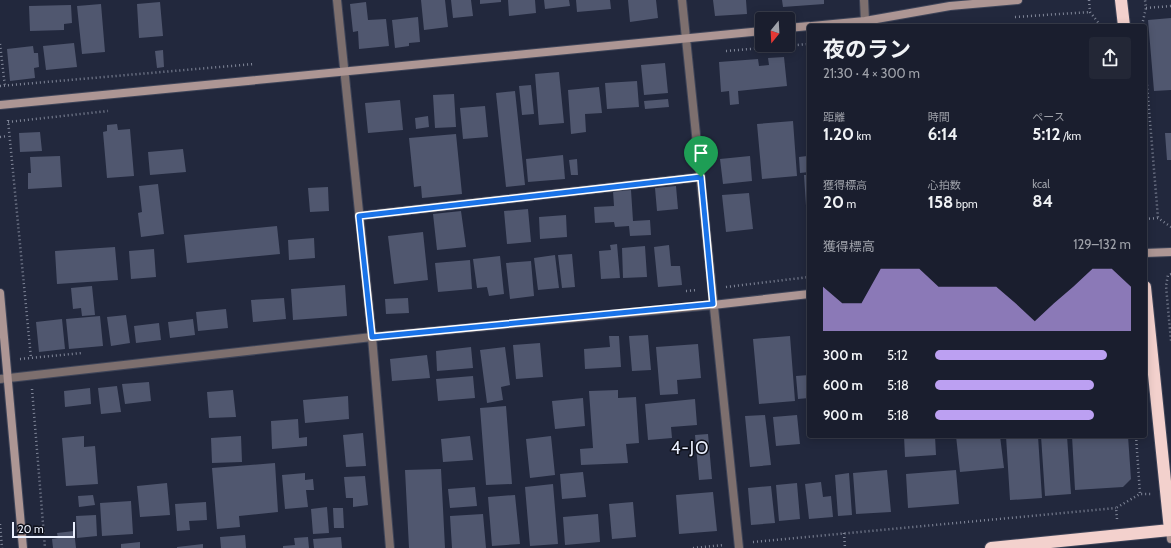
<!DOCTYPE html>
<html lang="ja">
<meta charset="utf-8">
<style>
:root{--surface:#1a1e2e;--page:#232736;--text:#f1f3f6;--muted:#9fa2aa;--line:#383c4a;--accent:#bca0f2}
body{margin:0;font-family:Cabin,"Noto Sans JP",sans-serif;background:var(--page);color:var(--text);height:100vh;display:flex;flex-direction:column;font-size:15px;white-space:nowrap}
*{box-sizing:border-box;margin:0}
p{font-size:13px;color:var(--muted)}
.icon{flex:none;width:22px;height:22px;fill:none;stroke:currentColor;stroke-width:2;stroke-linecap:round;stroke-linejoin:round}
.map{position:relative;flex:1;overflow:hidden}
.sheet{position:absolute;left:807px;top:24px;width:340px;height:414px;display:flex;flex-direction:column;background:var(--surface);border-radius:4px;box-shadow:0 2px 10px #0003,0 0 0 1px var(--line)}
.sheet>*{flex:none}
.needle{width:26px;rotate:198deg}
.tools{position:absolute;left:755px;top:12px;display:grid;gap:8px}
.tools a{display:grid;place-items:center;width:40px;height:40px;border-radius:4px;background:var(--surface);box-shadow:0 2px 10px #0003,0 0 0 1px var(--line);font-size:20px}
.scale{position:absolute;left:12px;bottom:10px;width:63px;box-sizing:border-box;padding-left:4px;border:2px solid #ebf0fe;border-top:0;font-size:11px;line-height:14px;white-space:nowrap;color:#ebf0fe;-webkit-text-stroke:3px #0f111b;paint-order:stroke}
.pin{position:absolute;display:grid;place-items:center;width:34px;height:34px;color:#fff;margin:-41px -17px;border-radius:50% 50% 50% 0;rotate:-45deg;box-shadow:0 0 4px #0007}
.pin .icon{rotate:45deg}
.round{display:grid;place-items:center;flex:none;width:42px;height:42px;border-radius:4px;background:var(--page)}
.head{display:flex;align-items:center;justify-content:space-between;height:68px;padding:0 16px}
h1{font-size:22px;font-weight:700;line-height:30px}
.figures{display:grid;grid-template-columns:repeat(3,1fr);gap:6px;height:68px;padding:4px 16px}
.figures div{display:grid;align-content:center}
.figures b{font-size:17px;font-weight:700}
.figures small{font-size:11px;font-weight:400}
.figures p{font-size:11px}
.chart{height:112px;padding:8px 16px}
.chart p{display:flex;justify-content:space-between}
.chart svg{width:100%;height:72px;margin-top:4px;fill:var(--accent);opacity:.7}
ul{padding:0 16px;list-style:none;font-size:13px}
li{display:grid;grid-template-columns:64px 48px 1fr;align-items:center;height:30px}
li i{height:10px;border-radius:5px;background:var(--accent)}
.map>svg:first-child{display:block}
</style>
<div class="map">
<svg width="1171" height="548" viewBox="0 0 1171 548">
<rect width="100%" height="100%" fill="#22283d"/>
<path fill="#50576f" d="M421 0H445L448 27 424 30Z
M451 0H471L473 16 453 18Z
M480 0H501V2L480 4Z
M508 0H535L536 13 509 16Z
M544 0H569L570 6 545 9Z
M576 0H610L611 9 577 12Z
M628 0H656L658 18 630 22Z
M713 0H746L747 14 715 16Z
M782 0H824V4L783 7Z
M160 2 163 36 139 38 137 4Z
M366 2 368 20 386 19 389 46 359 49 358 31 353 32 350 4Z
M101 4 105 52 82 54 77 6Z
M71 5 72 23 64 24V30L30 31 29 6Z
M418 17 420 42 409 43V46L395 48 392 20Z
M1171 18V90L1154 91 1148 20Z
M74 43 77 67 46 70 43 46Z
M33 46 34 53H38L39 67 34 68 35 78 10 81 7 49Z
M163 50 164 67 157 68 155 51Z
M784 57 787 86 738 91 739 104 730 105 729 91 721 92 719 62 758 59 759 66 769 65 768 58Z
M665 63 668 93 644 95 641 65Z
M559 72 564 123 539 125 535 74Z
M637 81 639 107 607 109 605 83Z
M531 85 534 114 522 115 519 86Z
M599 87 602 113 585 114 586 132 571 134 568 90Z
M515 91 525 185 506 187 496 93Z
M454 94 456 127 435 128 433 95Z
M668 99 669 107 645 109 644 101Z
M400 100 403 130 368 133 365 103Z
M485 106 488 137 463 139 460 108Z
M428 116 429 127 416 129 415 118Z
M793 121 797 176 762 179 757 124Z
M117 124 118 130 130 129 134 176 107 178 103 132 107 131V125Z
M40 132 42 151 20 152 19 133Z
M1165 133H1171V160H1167Z
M456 134 462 194 422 198 421 186 414 187 409 138Z
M183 149 186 172 150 175 148 152Z
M563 155 565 179 528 182 526 159Z
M60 156 62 187 28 189V173H31L30 157Z
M750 156 752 181 723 184 720 159Z
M807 156 809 172 800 173 799 157Z
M577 159 578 175H571L569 160Z
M804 175H809V221H807Z
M158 184 164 234 141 237 138 213 142 212 139 186Z
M676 186 678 209 657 211 655 188Z
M328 187 329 211 310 212 308 188Z
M631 190 633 221 650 220 651 235 630 236 629 226 615 227 614 222 595 223 594 207 614 206 613 191Z
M749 193 753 229 726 232 722 195Z
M528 209 531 242 507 244 504 211Z
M461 211 466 247 437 250 433 214Z
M566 215 567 237 540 239 539 217Z
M277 226 280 254 187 263 184 235Z
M423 232 428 280 394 284 388 236Z
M314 238 315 258 289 260 288 240Z
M617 244 620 278 601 279 599 251 611 250 610 245Z
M669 245 671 266H680L682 285 658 287 654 247Z
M645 246 647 277 623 278 622 248Z
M115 247 118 280 57 284 55 251Z
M154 249 156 277 131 279 129 251Z
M572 254 575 287 562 288 558 255Z
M555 255 559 288 538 290 534 258Z
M500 256 504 294 489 296 487 287 477 288 473 259Z
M470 260 472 289 438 292 435 263Z
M531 261 534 296 510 299 506 263Z
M345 285 347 316 293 320 291 289Z
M92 286 95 315 82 316 81 308 73 309 71 288Z
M284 298 286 319 253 322 251 300Z
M408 298 409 313 386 314 385 299Z
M226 309 228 328 198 331 196 312Z
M126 315 130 343 111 346 107 317Z
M100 316 103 346 69 349 66 319Z
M62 319 65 349 39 352 36 322Z
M193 319 195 335 170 338 168 322Z
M159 323 161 340 136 343 134 326Z
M648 335 651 370 632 371 629 336Z
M609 336H619L621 367 585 369 584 349 610 347Z
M790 336 795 401 759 404 753 339Z
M540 343 543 377 516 379 513 345Z
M698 344 701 378 677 380 678 394 660 395 656 347Z
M471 347 473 368 437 371 436 351Z
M505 347 510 385 501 387 503 400 487 403 480 350Z
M427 355 430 378 392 381 390 359Z
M809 375V398L798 399 796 376Z
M473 376 475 398 438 401 436 379Z
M149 382 151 401 125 404 122 384Z
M117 386 121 412 101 414 98 388Z
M90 388 91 404 65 407 64 391Z
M233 390 236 417 209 418 207 392Z
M618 390V398L636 397 639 443 626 444 628 463 581 465 580 449 593 448 589 391Z
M348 396 349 419 305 423 303 400Z
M583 398 585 426 555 429 552 401Z
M695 399 697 425 671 427 672 438 648 440 645 404Z
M506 406 512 484 486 485 480 408Z
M765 415 771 465 750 467 745 416Z
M797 415 800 444 776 446 773 417Z
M298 419 299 438 307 437V446L272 449 271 421Z
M363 433 366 466 346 467 343 435Z
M708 434 712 479 699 480 695 435Z
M84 436V447L95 446 98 484 66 486 62 438Z
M241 436 242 462 212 463 211 438Z
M470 436 473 460 443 462 441 439Z
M551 436 555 475 530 478 526 439Z
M904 436H935L936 455 905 457Z
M956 436H1000L1004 468 960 472Z
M1006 436H1038L1042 498 1010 500Z
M1041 436H1067L1071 494 1045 496Z
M1072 436H1128L1131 479 1123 487 1075 490Z
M275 463 278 512 239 516 240 527 217 529 212 468Z
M441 469 445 548H409L405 470Z
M887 470 891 512 856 514 853 473Z
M956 470 959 504 908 508 906 474Z
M583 472 586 497 562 499 560 474Z
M305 473V480L313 479 314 490H306L308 507 285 509 282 475Z
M849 473 852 515 838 516 835 475Z
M365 476 368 505 353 507V498H346L344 477Z
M821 482 823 497 831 496 833 517 809 519 805 484Z
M167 483 170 515 140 517 137 486Z
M797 483 800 519 779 521 776 485Z
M553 484 558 544 530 546 525 487Z
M771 486 775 523 751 525 748 488Z
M475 487 477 506 450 508 448 489Z
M713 492 717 531 679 534 676 495Z
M93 495 95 505 79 507 78 496Z
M515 495 520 544 492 546 488 497Z
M131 501 133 534 102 536 100 503Z
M206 502 207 520 189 521 190 530 177 531 175 504Z
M633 502 636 537 612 539 609 504Z
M327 507 329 533 313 534 311 509Z
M333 508H343L344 528H334Z
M483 514 486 548H452L450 516Z
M598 514 600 542 565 545 563 517Z
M96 515 97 536 77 538 76 516Z
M74 531 76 548H53L52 539 58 538 57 533Z
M245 535 246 548H221L220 537Z
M308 537 309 548H283V546L295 545 294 538Z
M341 537 342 548H314L313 539Z
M140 542V548H121V544Z
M203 544V548H177V547Z"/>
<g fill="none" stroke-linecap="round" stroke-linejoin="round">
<g stroke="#3e4458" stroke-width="10">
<path id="lane" d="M864 0 865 21
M359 216 701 177"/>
</g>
<g stroke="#3e4458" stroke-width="10">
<path id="street" d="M337 0 372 337 390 548
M682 0 739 548
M0 379 372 337 713 305"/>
</g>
<g stroke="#3e4458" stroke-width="10">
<path id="secondary" d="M812 26 865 21 950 6 1018 0
M788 28 809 26
M0 105 762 31
M1145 253 1171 252
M0 293 23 548
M713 305 809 294
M1170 530 1171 539"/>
</g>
<g stroke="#3e4458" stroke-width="14">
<path id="highway" d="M1121 0 1124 26
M991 548 1170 530 1145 287"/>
</g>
<path stroke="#818799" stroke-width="2.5" stroke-dasharray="1 3" stroke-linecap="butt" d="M1089 0 1090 12 1101 26
M1146 8 1171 6
M767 17 780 16
M1015 17 1090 12
M1142 25 1146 8 1145 0
M0 44 5 87
M726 51 809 44
M1145 61 1158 218
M0 86 254 64
M8 120 31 358
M8 122 108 111
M0 137 8 136
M1145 219 1158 218 1171 227
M1171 274 1168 275 1166 286 1171 341
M726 287 809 277
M686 291 697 290
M20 359 82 353
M32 389 45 548
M1136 436 1140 494
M1117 519 1116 508 1140 494H1151
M0 524 2 548
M844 533 845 548
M753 542 1116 508
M693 548 724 545"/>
<use href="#lane" stroke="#7d6f6e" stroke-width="8"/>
<use href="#street" stroke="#7d6f6e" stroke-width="8"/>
<use href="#secondary" stroke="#ad9694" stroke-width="8"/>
<use href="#highway" stroke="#f3d1cd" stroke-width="12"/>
</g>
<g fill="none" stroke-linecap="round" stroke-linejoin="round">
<g stroke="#fff" stroke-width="8">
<path id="route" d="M701 177 713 304 372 337 359 216Z"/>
</g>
<use href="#route" stroke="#1a73e8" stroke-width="5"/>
</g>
<g text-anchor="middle" stroke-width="3" stroke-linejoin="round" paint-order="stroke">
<g font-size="17" letter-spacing="1" fill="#ebf0fe" stroke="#0f111b">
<text x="690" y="454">4-JO</text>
</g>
</g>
</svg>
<div class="tools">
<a><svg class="needle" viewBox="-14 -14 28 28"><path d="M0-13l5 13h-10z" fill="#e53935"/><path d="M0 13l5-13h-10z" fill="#9fa2aa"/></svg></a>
</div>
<div class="scale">20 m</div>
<div class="pin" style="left:701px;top:177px;background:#1e9e55"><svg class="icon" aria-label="arrive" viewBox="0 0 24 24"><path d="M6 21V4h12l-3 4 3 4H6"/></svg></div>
<section class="sheet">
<div class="head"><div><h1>夜のラン</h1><p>21:30 · 4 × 300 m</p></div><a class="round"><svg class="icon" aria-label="share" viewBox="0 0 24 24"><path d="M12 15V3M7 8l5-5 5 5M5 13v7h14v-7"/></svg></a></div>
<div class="figures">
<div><p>距離</p><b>1.20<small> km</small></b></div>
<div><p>時間</p><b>6:14</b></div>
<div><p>ペース</p><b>5:12<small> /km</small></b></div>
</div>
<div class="figures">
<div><p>獲得標高</p><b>20<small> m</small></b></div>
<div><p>心拍数</p><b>158<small> bpm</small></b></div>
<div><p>kcal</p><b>84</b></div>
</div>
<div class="chart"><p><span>獲得標高</span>129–132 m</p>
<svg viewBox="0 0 160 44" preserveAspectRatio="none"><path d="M0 44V17L10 27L20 27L30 6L40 6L50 6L60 17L70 17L80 17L90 17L100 27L110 38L120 27L130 17L140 6L150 6L160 17V44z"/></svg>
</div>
<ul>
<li><b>300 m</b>5:12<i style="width:88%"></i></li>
<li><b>600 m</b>5:18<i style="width:81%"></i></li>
<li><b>900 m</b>5:18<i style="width:81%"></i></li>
</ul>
</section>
</div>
